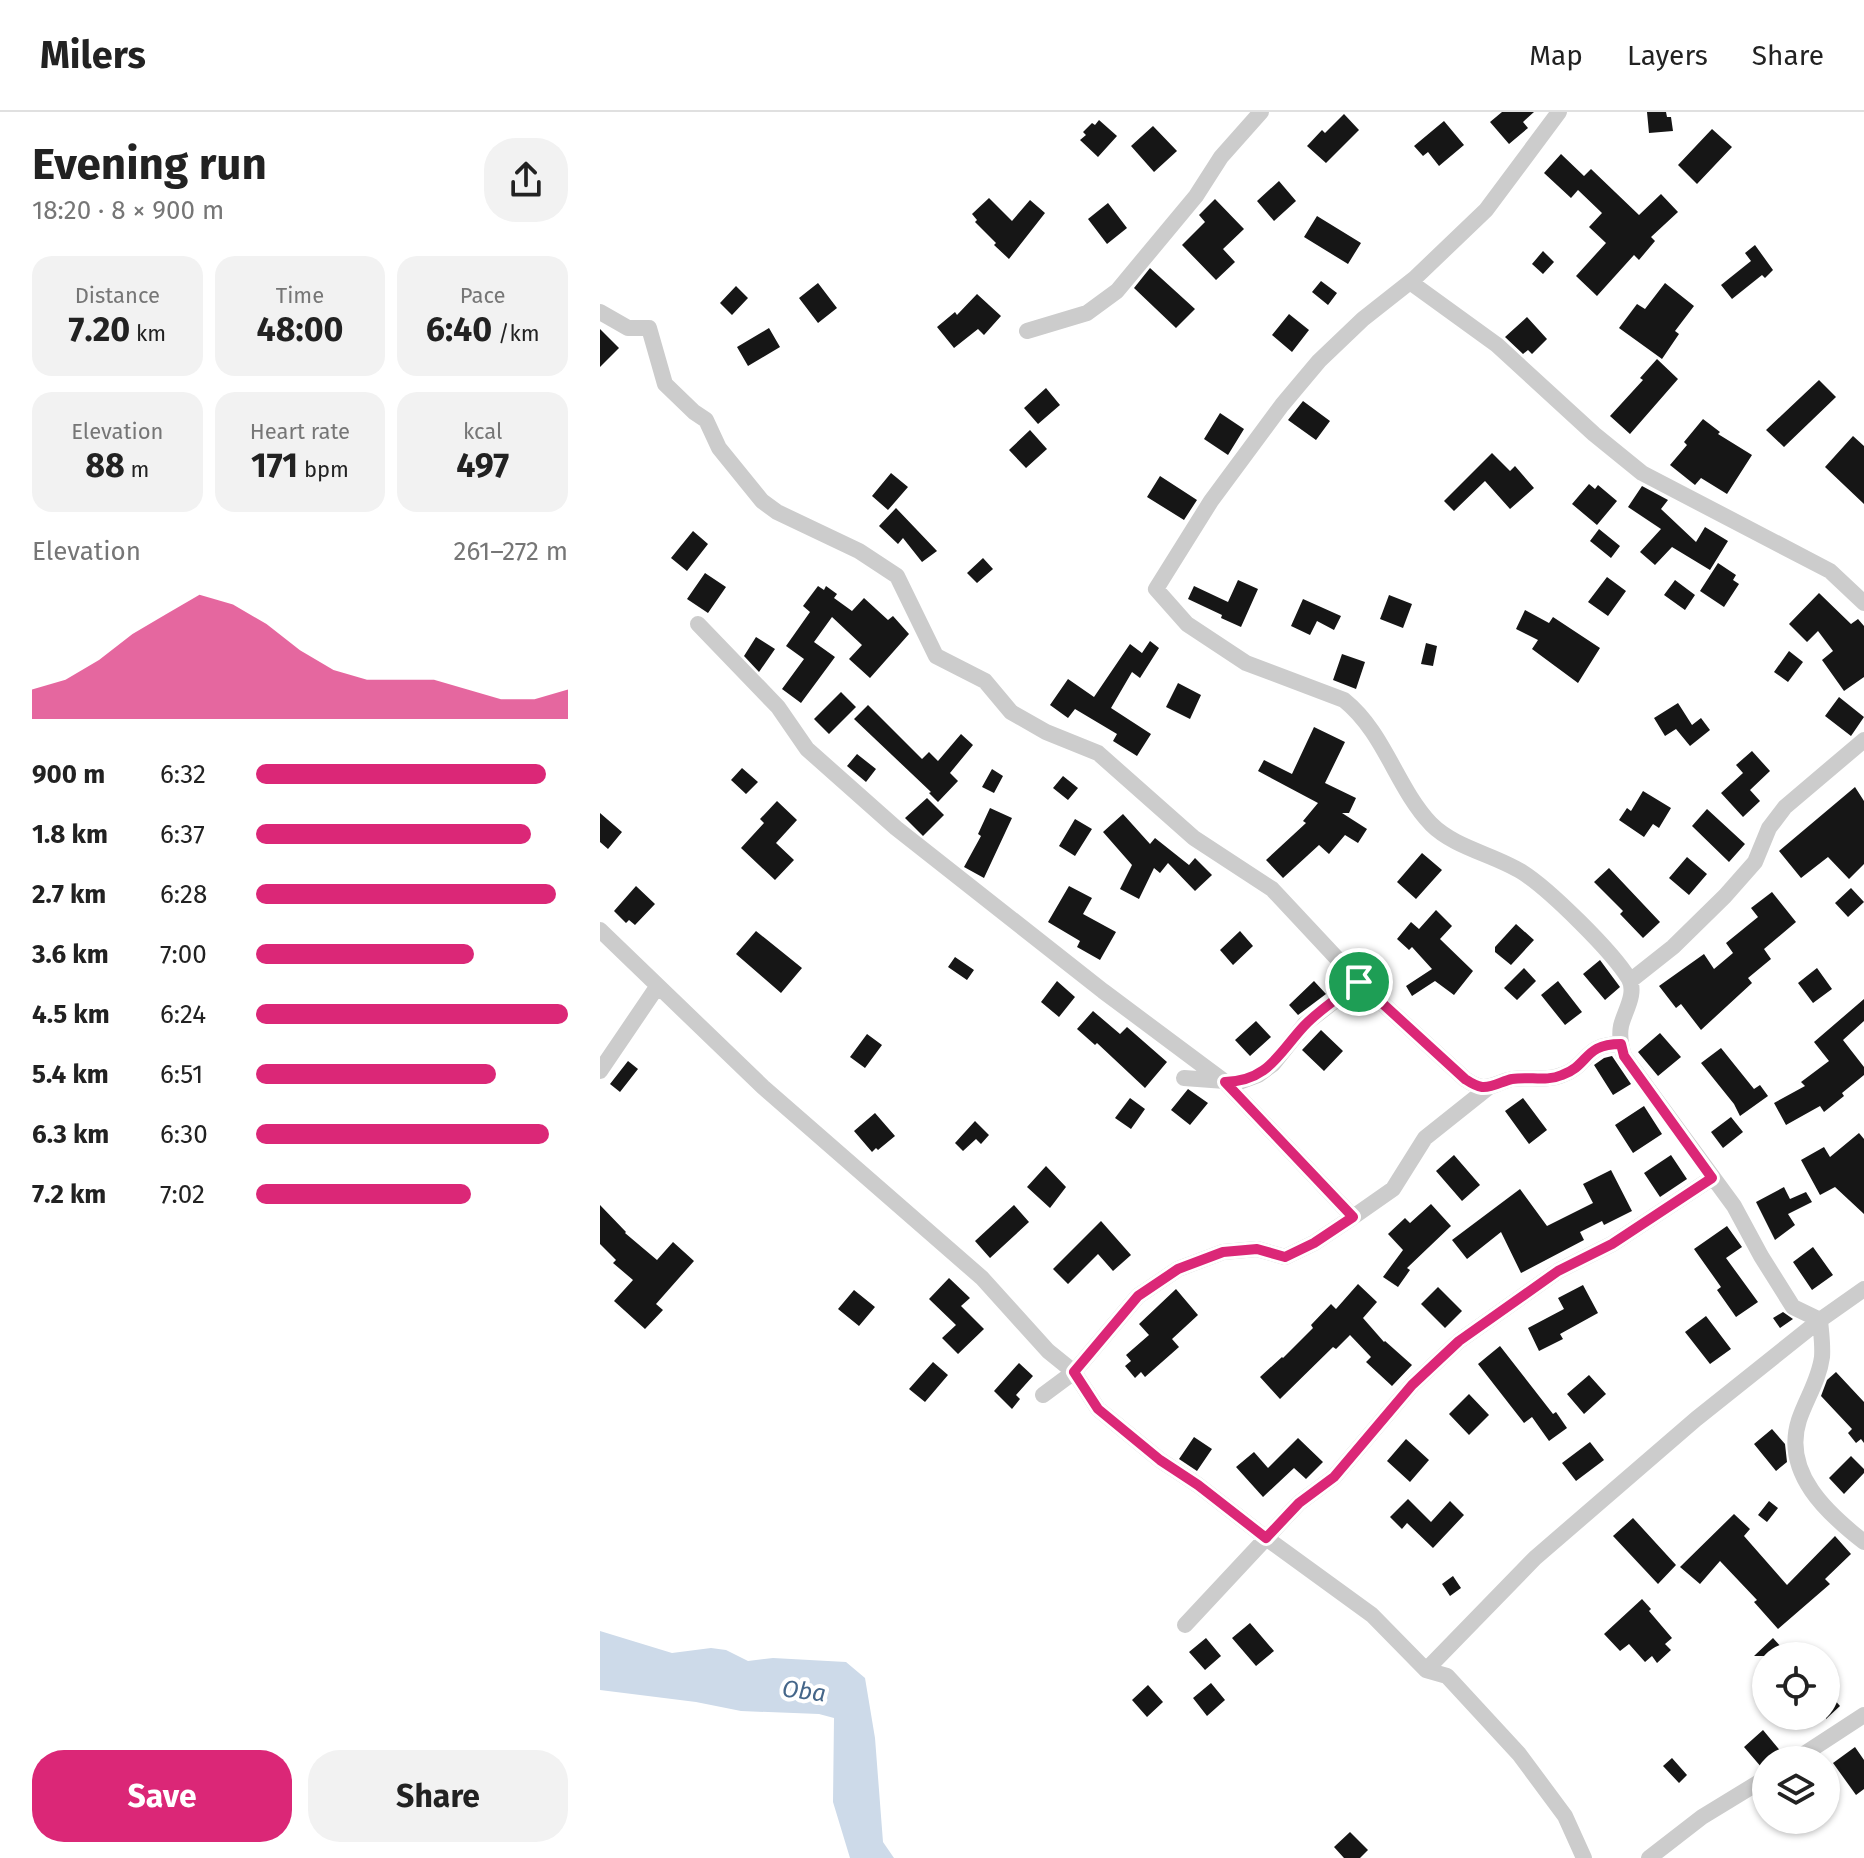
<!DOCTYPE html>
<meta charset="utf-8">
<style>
:root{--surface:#fff;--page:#f2f2f2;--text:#222;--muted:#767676;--line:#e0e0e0;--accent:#db2777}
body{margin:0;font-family:"Fira Sans",sans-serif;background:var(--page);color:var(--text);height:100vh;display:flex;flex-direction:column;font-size:30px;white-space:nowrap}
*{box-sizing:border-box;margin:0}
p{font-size:26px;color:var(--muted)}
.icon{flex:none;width:44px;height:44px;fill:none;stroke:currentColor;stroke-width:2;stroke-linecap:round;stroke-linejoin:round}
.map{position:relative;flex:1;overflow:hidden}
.details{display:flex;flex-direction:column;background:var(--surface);width:600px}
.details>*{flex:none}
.controls{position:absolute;left:1152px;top:1530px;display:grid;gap:16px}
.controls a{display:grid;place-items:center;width:88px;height:88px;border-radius:50%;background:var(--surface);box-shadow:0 2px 6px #0004;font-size:40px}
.pin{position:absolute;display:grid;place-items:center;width:68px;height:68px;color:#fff;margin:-34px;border:4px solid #fff;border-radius:50%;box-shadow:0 2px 8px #0007}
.round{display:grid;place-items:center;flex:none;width:84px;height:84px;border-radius:32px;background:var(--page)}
.overview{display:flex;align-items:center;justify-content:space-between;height:136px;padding:0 32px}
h1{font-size:44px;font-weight:700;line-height:60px}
.metrics{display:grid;grid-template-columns:repeat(3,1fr);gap:12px;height:136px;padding:8px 32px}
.metrics div{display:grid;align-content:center;border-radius:20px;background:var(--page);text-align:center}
.metrics b{font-size:34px;font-weight:700}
.metrics small{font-size:22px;font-weight:400}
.metrics p{font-size:22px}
.chart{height:224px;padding:16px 32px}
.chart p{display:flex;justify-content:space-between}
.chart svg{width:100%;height:144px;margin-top:8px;fill:var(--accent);opacity:.7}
.button{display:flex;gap:16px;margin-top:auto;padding:16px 32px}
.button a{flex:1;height:92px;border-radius:32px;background:var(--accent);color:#fff;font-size:32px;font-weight:700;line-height:92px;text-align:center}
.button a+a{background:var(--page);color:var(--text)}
ul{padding:0 32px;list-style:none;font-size:26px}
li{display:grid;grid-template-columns:128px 96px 1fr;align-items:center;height:60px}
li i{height:20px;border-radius:10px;background:var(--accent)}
header{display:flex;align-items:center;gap:48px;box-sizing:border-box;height:112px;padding:0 40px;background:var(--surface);border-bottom:2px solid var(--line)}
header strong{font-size:38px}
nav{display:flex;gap:44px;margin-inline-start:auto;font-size:28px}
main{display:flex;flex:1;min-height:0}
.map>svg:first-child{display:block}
</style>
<header>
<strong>Milers</strong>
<nav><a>Map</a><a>Layers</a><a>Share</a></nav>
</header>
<main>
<section class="details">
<div class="overview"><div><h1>Evening run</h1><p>18:20 · 8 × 900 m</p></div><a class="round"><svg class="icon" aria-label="share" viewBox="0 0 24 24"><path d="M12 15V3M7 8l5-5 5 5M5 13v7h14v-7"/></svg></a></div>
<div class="metrics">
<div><p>Distance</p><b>7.20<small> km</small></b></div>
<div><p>Time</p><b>48:00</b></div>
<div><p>Pace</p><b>6:40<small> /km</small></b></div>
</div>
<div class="metrics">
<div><p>Elevation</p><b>88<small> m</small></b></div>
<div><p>Heart rate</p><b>171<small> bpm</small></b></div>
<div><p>kcal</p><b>497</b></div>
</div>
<div class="chart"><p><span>Elevation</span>261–272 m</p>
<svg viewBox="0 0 160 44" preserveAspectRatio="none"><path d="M0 44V35L10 32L20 26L30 18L40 12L50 6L60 9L70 15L80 23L90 29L100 32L110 32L120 32L130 35L140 38L150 38L160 35V44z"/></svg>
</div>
<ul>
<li><b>900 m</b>6:32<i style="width:93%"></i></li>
<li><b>1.8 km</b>6:37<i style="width:88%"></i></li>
<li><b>2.7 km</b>6:28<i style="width:96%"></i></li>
<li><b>3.6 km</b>7:00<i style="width:70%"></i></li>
<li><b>4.5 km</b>6:24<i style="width:100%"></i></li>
<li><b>5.4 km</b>6:51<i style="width:77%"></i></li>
<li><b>6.3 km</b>6:30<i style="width:94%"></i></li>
<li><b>7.2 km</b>7:02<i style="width:69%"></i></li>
</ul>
<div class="button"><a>Save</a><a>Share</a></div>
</section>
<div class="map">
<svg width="1264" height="1746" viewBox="0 0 1264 1746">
<rect width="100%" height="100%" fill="#fff"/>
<path fill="#cddae9" d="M0 1519 72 1541 111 1536 126 1538 148 1549 173 1546 246 1550 265 1566 275 1626 283 1730 294 1746H250L233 1690 234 1606 219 1602 141 1599 96 1590 0 1578Z"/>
<path fill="#161616" d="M902 0H934L923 10 928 16 909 32 890 10Z
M1047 0H1066L1067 5H1071L1073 19 1049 21Z
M744 2 759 18 726 51 707 34 722 18 725 21Z
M499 8 517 24 498 45 480 28 486 23 483 20 492 11 495 13Z
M844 9 864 33 839 54 828 40 823 44 814 34Z
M553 14 577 39 554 60 531 34Z
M1112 17 1132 35 1097 72 1078 53Z
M961 42 984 64 991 57 1039 103 1061 82 1078 100 1051 125 1055 129 1039 148 1034 143 997 184 976 164 1006 131 989 115 1002 101 978 78 971 86 944 61Z
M679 69 696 89 674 109 657 89Z
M389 86 412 109 430 88 445 101 409 147 394 133 396 131 375 110 377 108 372 102Z
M615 87 644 117 623 137 635 150 616 168 582 133 605 110 599 103Z
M508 91 527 116 507 132 488 107Z
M717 104 761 131 748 152 704 125Z
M1155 133 1173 158 1165 166 1162 163 1132 187 1121 173 1151 149 1145 141Z
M943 139 954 150 943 162 932 152Z
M550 156 595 197 576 216 534 176Z
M721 169 737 181 728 193 712 180Z
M218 171 237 196 218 211 199 186Z
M1065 171 1094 194 1075 219 1079 222 1062 247 1019 216 1037 192 1045 197Z
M136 174 148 186 132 203 120 191Z
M377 182 401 204 384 223 378 217 354 236 337 215 355 200 357 203Z
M689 202 709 218 692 240 672 223Z
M927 205 947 227 932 242 928 238 923 242 905 225Z
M169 216 180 235 148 254 137 235Z
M0 217 19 236 0 255Z
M1057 247 1078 267 1030 322 1010 304 1043 268 1040 266Z
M1219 268 1236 285 1184 335 1166 318Z
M446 276 460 293 438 312 424 296Z
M703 289 730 309 716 328 688 308Z
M620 301 644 317 628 343 604 327Z
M1103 307 1120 320 1118 322 1152 343 1127 382 1101 366 1095 373 1070 353 1087 333 1084 330Z
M430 318 447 337 426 356 409 338Z
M1253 324 1264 334V392L1225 355Z
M892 341 910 359 915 354 934 376 910 397 885 369 854 399 844 389Z
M291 361 308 375 288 398 272 384Z
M560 364 597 388 584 408 547 385Z
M989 372 995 377 998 373 1017 389 997 413 972 392Z
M1042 374 1068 388 1061 397 1096 430 1105 415 1128 429 1110 458 1072 435 1055 453 1040 440 1061 417 1028 395Z
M296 396 337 439 322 450 303 426 298 432 279 414Z
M999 417 1020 434 1011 446 990 429Z
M93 419 108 432 87 459 71 446Z
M383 446 393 457 377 471 367 461Z
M1118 451 1136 463 1133 468 1139 472 1124 495 1100 479Z
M105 461 126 475 108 501 87 487Z
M1007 465 1026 479 1008 504 988 490Z
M638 468 658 477 641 515 621 506 622 503 588 487 594 474 628 490Z
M1075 468 1095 483 1085 498 1064 483Z
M218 474 224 478 226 474 237 482 234 486 252 499 264 486 288 508 293 504 309 522 270 566 249 547 262 533 232 505 214 530 235 545 201 591 182 577 204 547 186 534 210 500 203 494Z
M1219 481 1251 512 1258 507 1264 514V565L1244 579 1222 548 1233 539 1218 519 1207 530 1189 512Z
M789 483 812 492 803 516 780 507Z
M703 487 741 504 734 518 717 509 710 523 691 514Z
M925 498 949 511 953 505 1000 536 978 571 932 537 938 528 916 517Z
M156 525 175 537 159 560 144 544Z
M550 529 559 536 540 566 532 560 511 596 551 622 537 644 513 629 517 622 475 597 468 606 450 593 468 567 494 585 530 532 542 541Z
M826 531 837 534 833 554 821 552Z
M1189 539 1203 550 1188 570 1174 560Z
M742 542 765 550 756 577 733 568Z
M578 571 601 583 590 607 566 595Z
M241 580 256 595 229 622 214 607Z
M1239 585 1264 605 1251 624 1225 604Z
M1078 591 1092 613 1101 606 1110 618 1090 634 1076 617 1065 624 1054 606Z
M268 593 322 647 329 640 338 649 361 622 373 633 350 661 358 669 338 690 329 681 331 680 254 607Z
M714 615 745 630 725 671 756 686 749 701H742L767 717 758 731 745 723 729 742 719 733 683 766 666 748 706 711 703 709 718 691 658 659 664 648 692 662Z
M1152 639 1170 659 1150 678 1160 689 1143 705 1121 681 1143 661 1136 653Z
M257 642 276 657 266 670 247 654Z
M142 656 158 670 146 682 131 668Z
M392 657 403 664 394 681 382 675Z
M463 664 478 676 468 688 453 676Z
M1255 675 1264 689V752L1249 767 1228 745 1201 766 1179 739Z
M1043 679 1071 696 1059 716 1053 712 1044 725 1019 708 1027 696 1031 699Z
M327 686 344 703 323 724 305 706Z
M177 689 197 708 176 731 194 748 175 768 141 736 164 711 160 707Z
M390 696 412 706 384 766 364 755 381 724 378 722Z
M1107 697 1145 732 1129 750 1092 714Z
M0 701 22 720 8 737 0 730Z
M523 702 550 732 555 726 589 753 595 746 612 763 595 779 568 751 560 761 554 756 539 787 520 777 532 753 503 720Z
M475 707 492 717 475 744 459 734Z
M822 741 842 758 816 787 797 770Z
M1087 745 1107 762 1089 783 1069 766Z
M1009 756 1060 810 1043 826 1020 802 1023 799 994 770Z
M36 774 55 792 35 813 29 808 26 811 14 799Z
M469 774 492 786 483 802 516 820 500 848 477 835 480 829 448 810Z
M1251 776 1264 790 1248 805 1235 791Z
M1172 780 1196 810 1164 837 1171 847 1148 866 1152 871 1101 918 1081 892 1076 896 1059 874 1104 842 1114 857 1133 841 1126 831 1158 805 1151 796Z
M836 798 852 814 840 827 873 859 854 883 835 869 812 884 806 874 832 857 812 835 809 838 797 827 811 810 819 817Z
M916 812 934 828 911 853 895 840V835Z
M156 819 202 856 181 881 136 842Z
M640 819 653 834 633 853 620 838Z
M355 845 374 858 367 868 348 855Z
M1000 848 1020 875 1005 888 983 862Z
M924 856 936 869 917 888 904 876Z
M1217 856 1232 877 1213 891 1198 871Z
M457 869 475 885 459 905 441 890Z
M714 869 726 882 698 903 689 893Z
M958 869 982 900 965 913 941 883Z
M1264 887V909L1243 928 1264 955V963L1242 981 1244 984 1224 1000 1220 994 1186 1013 1174 991 1205 974 1201 970 1229 949 1214 930Z
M493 899 520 922 527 915 567 950 545 976 497 931 495 933 477 917Z
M656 909 671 925 650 944 635 928Z
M721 918 743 939 724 959 702 938Z
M1060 921 1081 945 1058 964 1038 940Z
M267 922 282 933 265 956 250 945Z
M1121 936 1154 977 1160 973 1168 984 1140 1004 1134 992 1101 951Z
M1012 944 1031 972 1013 983 994 953 1004 946Z
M28 949 38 957 20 980 10 972Z
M588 977 608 991 590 1013 571 998Z
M530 986 545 997 531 1017 515 1006Z
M923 986 947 1018 929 1032 905 999Z
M1044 994 1062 1022 1033 1041 1015 1013Z
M275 1001 295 1024 278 1038 276 1036 272 1040 254 1019Z
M1131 1005 1143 1020 1123 1036 1111 1020Z
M375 1009 389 1023 381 1032 376 1027 363 1039 355 1031Z
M1259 1021 1264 1027V1102L1235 1075 1220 1083 1201 1048 1224 1035 1230 1045Z
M854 1043 880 1073 862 1089 836 1059Z
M1071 1043 1087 1067 1060 1085 1044 1061Z
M446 1054 466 1075 450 1096 427 1075Z
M1011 1058 1032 1099 1004 1113 1002 1109 980 1120 984 1128 921 1161 901 1120 867 1147 852 1128 920 1077 947 1114 993 1091 983 1072Z
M1184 1075 1190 1087 1206 1080 1212 1090 1188 1102 1195 1113 1175 1128 1156 1090Z
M831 1092 851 1114 807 1156 810 1158 798 1175 783 1165 803 1138 788 1122 805 1106 810 1111Z
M0 1093 26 1120 25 1121 57 1148 73 1130 94 1149 56 1192 63 1198 45 1217 14 1189 33 1168 13 1151 16 1148 0 1132Z
M414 1093 429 1110 390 1146 375 1129Z
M501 1109 531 1143 513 1159 498 1142 468 1172 453 1157Z
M1127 1114 1142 1135 1126 1146 1158 1190 1136 1205 1117 1178 1121 1175 1094 1137Z
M1213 1135 1233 1163 1212 1178 1193 1150Z
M349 1166 370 1186 361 1194 384 1217 358 1242 342 1226 356 1213 329 1187Z
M758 1172 777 1190 763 1206 784 1230 785 1229 812 1253 792 1274 766 1250 771 1245 750 1223 736 1237 733 1235 680 1287 660 1265 682 1245 683 1246 713 1216 711 1213 731 1192 736 1197Z
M983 1173 998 1201 960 1222 963 1227 939 1239 928 1216 964 1197 958 1186Z
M838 1175 862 1199 845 1216 821 1192Z
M576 1177 598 1203 572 1227 579 1235 545 1265 541 1260 535 1266 525 1254 531 1249 526 1243 549 1223 539 1212Z
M254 1178 275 1195 259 1214 238 1197Z
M1183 1200 1193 1207 1180 1216 1173 1206Z
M1106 1204 1131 1237 1110 1252 1085 1220Z
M900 1234 953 1302 956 1300 967 1316 949 1329 932 1305 924 1311 878 1252Z
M333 1250 348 1263 325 1290 309 1277Z
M419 1251 433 1264 416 1283 420 1287 412 1297 394 1279Z
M1236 1260 1264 1290V1331L1261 1327 1256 1331 1248 1321 1252 1317 1221 1284 1227 1268Z
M989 1263 1006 1282 984 1302 967 1282Z
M869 1282 889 1303 869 1323 849 1302Z
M1172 1317 1185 1332 1187 1350 1176 1359 1154 1332Z
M594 1325 612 1337 597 1359 579 1347Z
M698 1326 723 1350 706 1367 694 1356 663 1385 636 1355 654 1340 668 1356Z
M806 1327 829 1348 810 1370 787 1349Z
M990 1330 1004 1348 976 1369 962 1351Z
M1251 1344 1264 1357V1361L1244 1382 1229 1366Z
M808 1387 831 1410 850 1389 864 1403 833 1436 807 1411 802 1417 790 1405Z
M1169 1389 1178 1396 1167 1410 1158 1403Z
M1134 1402 1150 1417 1144 1424 1187 1473 1235 1424 1251 1442 1225 1467 1230 1472 1178 1517 1154 1490 1157 1488 1120 1449 1100 1472 1080 1455Z
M1033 1406 1076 1453 1058 1472 1013 1424Z
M853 1464 861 1476 850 1484 842 1472Z
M1042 1487 1051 1497 1049 1499 1072 1526 1065 1532 1071 1538 1057 1551 1052 1544 1045 1550 1029 1532 1020 1539 1004 1522Z
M650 1511 674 1539 656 1554 632 1526Z
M606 1526 621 1544 605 1558 589 1540Z
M1173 1526 1184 1538 1179 1544H1154Z
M611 1571 625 1588 607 1604 593 1586Z
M548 1573 563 1590 547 1605 532 1588Z
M1226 1578 1240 1594 1226 1607Z
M1163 1618 1182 1641 1172 1648H1166V1653L1162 1656 1144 1635Z
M1255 1635 1264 1648V1677L1256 1683 1233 1651Z
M1072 1646 1087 1663 1079 1671 1063 1654Z
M750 1720 768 1738 760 1746H744L734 1735Z"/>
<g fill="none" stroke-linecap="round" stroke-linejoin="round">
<path stroke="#ccc" stroke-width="16" d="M959 0 886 98 815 166 763 207 719 249 682 293 611 389 556 477 587 512 646 551 744 588C785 621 796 675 831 712 855 736 893 742 922 760 949 777 1013 840 1029 867 1037 882 1024 900 1021 914 1019 924 1021 934 1024 944L1134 1094 1161 1144 1193 1195 1220 1208C1221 1220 1223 1233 1222 1245 1219 1268 1206 1287 1199 1308 1182 1361 1228 1402 1264 1430
M810 170 897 233 994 322 1042 361 1230 459 1264 491
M0 200 28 216H49L65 272 94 300 106 308 119 336 162 389 177 400 259 439 297 464 336 544 385 569 411 600 446 620 498 641 594 726 672 777 759 870 865 967C871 971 875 974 882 975 893 976 901 969 912 967 929 964 945 970 962 963 990 953 983 932 1021 932
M427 219 487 201 517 179 596 84 621 45 661 0
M98 512 178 595 207 637 296 716 503 879 625 970 753 1105
M0 818 163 975 382 1166 448 1239 474 1260 538 1184 578 1157 623 1140 657 1137 685 1145 714 1131 753 1105 793 1077 825 1026 889 975
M1030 869 1073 835 1125 784 1155 750 1169 716 1185 695 1264 628
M0 959 57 875
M584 966 639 970 658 963 673 952 705 912 759 870
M443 1283 474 1260 498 1297 560 1348 598 1373 666 1426 772 1503 826 1558 847 1564 919 1642 965 1704 984 1746
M585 1513 699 1391 734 1365 812 1273 859 1229 958 1159 1012 1132 1112 1066
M826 1558 935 1446 1096 1307 1220 1208 1264 1177
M1195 1648 1264 1603
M1049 1746 1102 1705 1166 1666"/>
</g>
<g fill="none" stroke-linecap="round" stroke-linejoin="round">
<g stroke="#fff" stroke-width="16">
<path id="route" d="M759 870 865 967C871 971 875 974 882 975 893 976 902 969 912 967 929 964 946 970 962 963 990 953 983 932 1021 932L1024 944 1112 1066 1012 1132 958 1159 859 1229 812 1273 734 1365 699 1391 666 1426 598 1373 560 1348 498 1297 474 1260 538 1184 578 1157 623 1140 657 1137 685 1145 714 1131 753 1105 625 970C668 969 678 942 704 914 720 897 741 884 759 870Z"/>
</g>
<use href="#route" stroke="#db2777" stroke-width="10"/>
</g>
<g text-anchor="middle" stroke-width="8" stroke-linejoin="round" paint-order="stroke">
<g font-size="24" font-style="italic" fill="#456689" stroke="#fff">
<text transform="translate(204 1579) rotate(7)" y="8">Oba</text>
</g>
</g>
</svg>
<div class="controls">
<a><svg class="icon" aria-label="locate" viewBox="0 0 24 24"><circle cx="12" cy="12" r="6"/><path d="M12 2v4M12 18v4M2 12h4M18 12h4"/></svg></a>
<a><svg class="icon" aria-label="layers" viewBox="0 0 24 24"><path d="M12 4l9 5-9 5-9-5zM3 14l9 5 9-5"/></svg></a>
</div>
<div class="pin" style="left:759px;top:870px;background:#1e9e55"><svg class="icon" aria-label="arrive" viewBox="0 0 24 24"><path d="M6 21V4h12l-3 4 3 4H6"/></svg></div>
</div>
</main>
